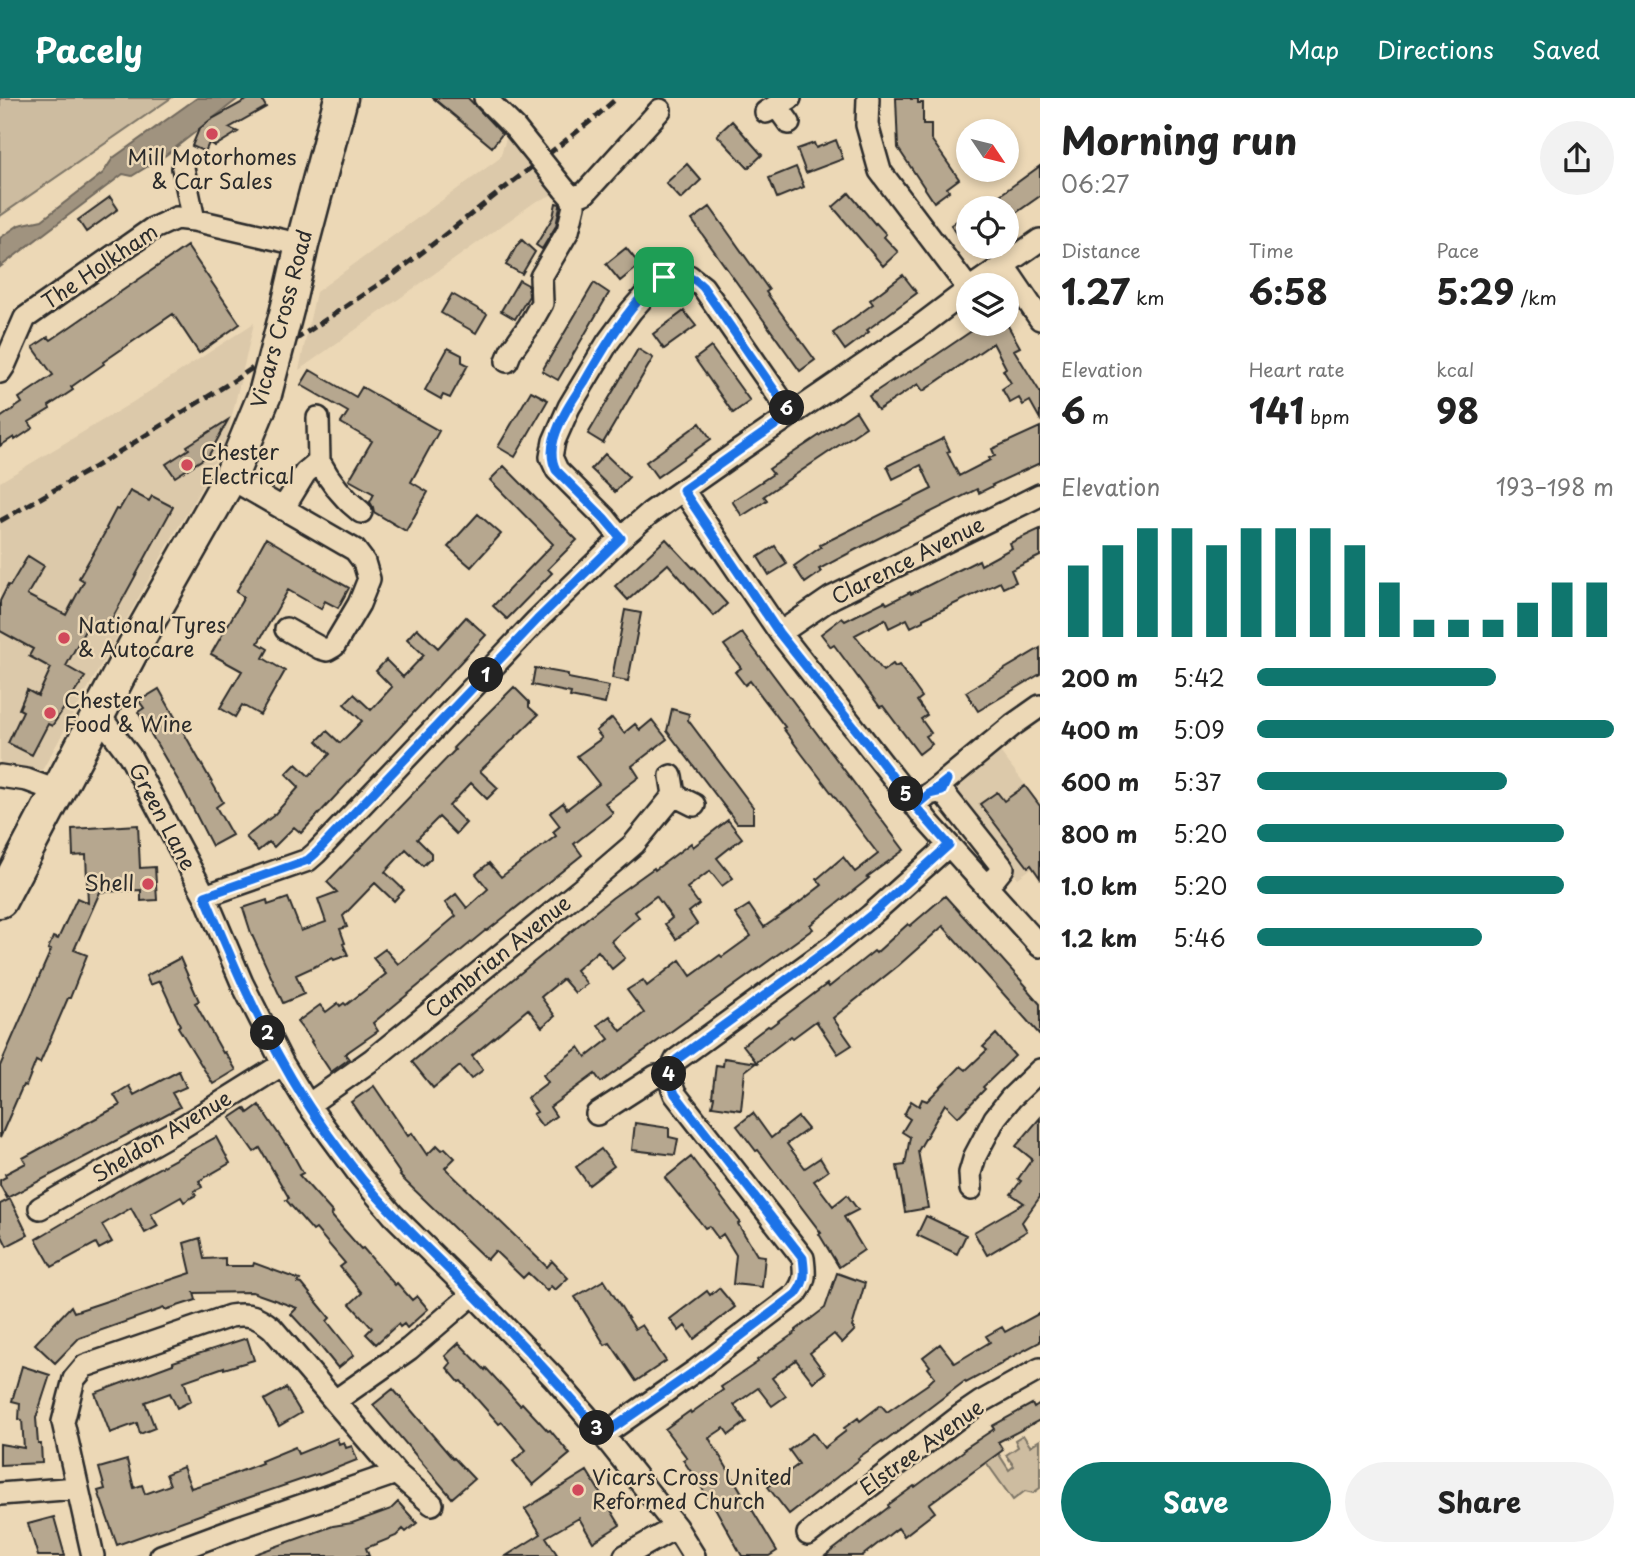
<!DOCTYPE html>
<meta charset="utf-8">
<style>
:root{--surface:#fff;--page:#f2f2f2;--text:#222;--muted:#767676;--accent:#0f766e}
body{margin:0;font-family:"Playpen Sans",sans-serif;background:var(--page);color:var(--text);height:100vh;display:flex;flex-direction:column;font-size:26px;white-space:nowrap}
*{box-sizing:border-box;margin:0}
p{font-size:23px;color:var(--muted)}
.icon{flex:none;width:38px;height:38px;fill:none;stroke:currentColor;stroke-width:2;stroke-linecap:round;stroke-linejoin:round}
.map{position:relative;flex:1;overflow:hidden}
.side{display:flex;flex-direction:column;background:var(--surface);width:595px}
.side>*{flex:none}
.needle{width:46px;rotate:125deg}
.buttons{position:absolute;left:956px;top:21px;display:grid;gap:14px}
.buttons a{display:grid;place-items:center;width:63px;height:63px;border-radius:50%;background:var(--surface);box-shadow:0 4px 10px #0003;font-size:35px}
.pin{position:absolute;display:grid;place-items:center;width:60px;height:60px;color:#fff;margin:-30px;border-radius:14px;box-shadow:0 4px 10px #0006}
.km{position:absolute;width:35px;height:35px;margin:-18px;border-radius:50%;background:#222;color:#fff;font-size:19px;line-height:35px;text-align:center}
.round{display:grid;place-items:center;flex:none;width:74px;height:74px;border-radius:37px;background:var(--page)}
.summary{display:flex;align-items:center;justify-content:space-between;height:119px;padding:0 21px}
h1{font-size:38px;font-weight:700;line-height:52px}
.stats{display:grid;grid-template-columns:repeat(3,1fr);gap:10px;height:119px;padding:7px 21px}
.stats div{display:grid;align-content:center}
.stats b{font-size:35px;font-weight:700}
.stats small{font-size:19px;font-weight:400}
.stats p{font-size:19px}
.chart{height:196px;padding:14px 21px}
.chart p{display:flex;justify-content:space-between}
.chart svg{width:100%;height:126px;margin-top:7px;stroke:var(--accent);stroke-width:6}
.cta{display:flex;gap:14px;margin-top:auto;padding:14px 21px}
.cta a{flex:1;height:80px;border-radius:42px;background:var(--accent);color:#fff;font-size:28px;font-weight:700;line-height:80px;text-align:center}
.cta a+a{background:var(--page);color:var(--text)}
ul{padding:0 21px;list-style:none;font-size:23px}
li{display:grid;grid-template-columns:112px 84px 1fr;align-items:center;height:52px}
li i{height:18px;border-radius:9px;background:var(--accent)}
header{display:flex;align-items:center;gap:42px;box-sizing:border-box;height:98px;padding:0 35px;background:var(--accent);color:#fff}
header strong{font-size:33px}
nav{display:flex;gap:38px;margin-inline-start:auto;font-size:24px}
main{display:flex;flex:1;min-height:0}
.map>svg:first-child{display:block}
</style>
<header>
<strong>Pacely</strong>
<nav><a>Map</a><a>Directions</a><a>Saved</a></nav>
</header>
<main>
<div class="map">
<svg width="1040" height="1458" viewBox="0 0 1040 1458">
<rect width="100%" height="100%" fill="#ecd8b6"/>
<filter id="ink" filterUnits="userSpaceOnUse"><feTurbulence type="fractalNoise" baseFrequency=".0143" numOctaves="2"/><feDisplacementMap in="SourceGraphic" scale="14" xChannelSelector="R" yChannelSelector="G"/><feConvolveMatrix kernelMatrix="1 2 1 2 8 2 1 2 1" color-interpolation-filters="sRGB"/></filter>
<g filter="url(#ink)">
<path fill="#dcc9aa" d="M509 31 559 94 535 104 299 272 316 194 500 60Z
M254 225 226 343 189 412 177 431 44 669 42 672 35 673 0 668V384L133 304Z
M998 651 1040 706V764L1018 780 957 699 956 689 959 682Z"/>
<path fill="#cdbca0" stroke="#7c7466" stroke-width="2" d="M0 0H171L0 118Z
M1023 1337 1030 1348 1040 1342V1390L1033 1395 1025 1393 1013 1402 986 1364 998 1355 1009 1372 1014 1368 1006 1357 1018 1349 1015 1342Z"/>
<path fill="#a0937f" stroke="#71695d" stroke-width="2" d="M197 0H239L166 57 132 78 123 76 0 169V140L19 127 42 122 103 75 113 60Z"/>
<path fill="#b6a78f" stroke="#2b2b2b" stroke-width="2" d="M250 0H261L266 9 229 30 238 34 215 48 209 45 205 54 192 48 199 31 210 22Z
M433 0H468L502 36 492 49Z
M896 0H911V1H918V5H923V26H931V41L959 81 947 90 949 93 934 104 898 50Z
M732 23 762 57 748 70 717 37Z
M836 42 843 61 806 75 797 51 814 45 816 50Z
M687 66 701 82 681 101 666 85Z
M1040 68V98L1006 122V110H982Z
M796 69 804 89 777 100 769 80Z
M849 95 875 126 876 125 886 136 884 139 898 154 883 168 833 109Z
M110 99 118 111 86 134 78 122Z
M556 105 560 106V108L556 128 542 151 536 147 553 119Z
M710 109 769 192 766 194 815 262 800 273 692 122Z
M968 115V151L951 127Z
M522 142 535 154 522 176 506 167 517 147Z
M187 148 240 226 199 255 173 216 103 264 104 266 71 289 73 292 49 308 50 311 29 324 33 330 15 342 14 339 0 348V320L22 305 19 300 53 277 33 249 48 239 51 242Z
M626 150 640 167 620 183 606 166Z
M903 177 917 195 867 232 869 234 845 252 833 235 873 206 870 202Z
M519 182 528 187 529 198 515 221 501 213Z
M594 185 609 195 558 282 542 273Z
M452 196 487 216 476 235 441 215Z
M684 213 696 228 664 251 653 236Z
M982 226H1007L1020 249 1014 252 1040 294V321L1030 303 1023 307 1019 300 1010 305 1002 291 1011 285 1003 272 1006 270 993 245 923 293 918 286 878 312 869 298 893 282V283L923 266Z
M711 249 750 303 733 315 695 261Z
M448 250 462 257V264L468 267 450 300 443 297 441 301 425 292Z
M638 251 653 260 603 345 588 336Z
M310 272 356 299 362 289 439 333 411 384 428 394 406 433 374 414 373 409 370 404 374 396 349 382 372 343 341 325 348 314 301 287Z
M531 293 548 302 515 359 498 349Z
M856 313 866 329 764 398 767 402 742 418 732 403 773 376 769 371Z
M228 322 209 357 175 379 166 366 189 351 187 348Z
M700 325 711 341 657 379 646 364Z
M1040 329V365L992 387 993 388 979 395 977 391 855 452 819 471 821 474 805 485 794 468 821 449 820 447 932 391 921 367 893 381 887 368 944 340 950 353 947 354 959 378 990 362 989 360 995 358 992 351Z
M605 356 629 379 615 394 591 371Z
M504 368 577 442 548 471 552 475 507 521 493 508 553 446 490 382Z
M130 393 149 403 152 398 173 409 106 532 90 523 66 568 85 579 52 628 48 626 32 657 8 645 23 613 19 611 27 592 38 598 51 570 29 558 33 551 0 533V503L8 487 10 488 28 458 44 468 27 497 66 517 84 483 79 480 107 431 106 430 116 411 119 412Z
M478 416 501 436 471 469 448 449Z
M1040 431V458L1011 472 1016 484 1003 490 1000 484 923 521V523L911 529 907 521 889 530 885 521 855 537 883 573 893 566 895 569 899 567 922 599 917 603 927 617 921 621 931 635 926 638 932 646 919 656 883 608 880 609 834 547 831 549 821 536 842 520 845 523 885 503 887 506 910 494 911 496 979 462 981 467 1012 450 1010 445Z
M266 440 317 470 316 471 349 490 338 510 325 503 321 511 288 492 258 545 268 551 263 560 285 573 260 617 242 607 235 619 220 610 242 573 211 556 244 499 236 494Z
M666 441 693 470 694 469 727 506 714 518 668 466 628 502 615 488Z
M775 448 787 466 769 477 758 459Z
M625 512 641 515 628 583 612 580Z
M466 519 486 537 301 735 294 729 274 749 269 744 258 753 246 739 273 718 299 689 286 676 296 666 309 678 330 656 317 643 327 633 340 645 362 623 344 606 354 596 371 612 392 589 376 573 386 562 403 579 424 557 407 541 417 530 438 550Z
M742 535 904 752 867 779 869 780 863 785 810 827 813 831 601 984 595 976 550 1009 556 1018 542 1028 533 1016 537 1014 527 1000 548 984 543 977 579 949 586 959 609 941 598 927 610 918 621 933 644 915 627 892 643 882 647 888 680 862 691 878 720 857 722 859 751 838 735 816 749 807 764 829 796 807 822 787 817 781 843 759 855 774 878 756 802 656 783 630 785 629 750 583 745 587 735 574 741 570 724 547Z
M1040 550V576L978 613 966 594Z
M535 570 568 576V580L609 588 605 606 570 599 571 595 532 587Z
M514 589 529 604V609L538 617 480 673 498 690 487 701 471 685 449 708 466 725 456 736 439 719 417 741 431 755V760L423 768 406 751 385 774 404 792 394 803 375 785 343 818 347 829 340 831 345 845 343 846 348 857 334 862 333 860 296 877 304 896 283 905 251 835 243 810 267 802 268 807 288 800 301 833 326 824 318 801 337 794 327 784 455 652 453 650Z
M159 591 223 704 216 709 232 737 212 748 182 689 138 614 144 610 139 603Z
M672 611 689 616 688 622 753 709V725H737L667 633Z
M612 620 624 635 635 626 640 632 652 622 667 641 632 668 639 679 605 705 613 715 574 746 582 757 487 833 486 832 373 925 378 933 345 956 349 961 331 974 311 944 312 943 297 924 320 907 326 914 338 905 340 908 344 905 346 907 386 876 373 860 385 851 398 866 410 857 456 818 445 805 456 796 467 810 488 791 476 776 489 765 501 779 556 738 553 734 560 728 550 715 563 705 567 711 599 686 577 658 602 640 596 633Z
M1025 688 1040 708V780L1031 767 1028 769 980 706 997 694 1004 703Z
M728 722 742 740 717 760 733 780 722 788 710 773 687 790 699 806 689 814 697 826 676 841 665 826 672 820 656 798 635 814 639 819 611 843 625 860 612 871 598 853 576 872 587 886 575 895 563 881 541 899 555 918 542 929 528 911 472 958 483 972 471 981 460 968 433 990 412 964 612 800 654 770 655 772 691 745 693 749Z
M138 727 140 770 155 769 157 802 141 803V792L100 794 74 852 87 857 70 900H68L40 965 36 963 26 988 23 987 0 1040V968L51 852 48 851 53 839 58 841 77 800 88 805 86 757 73 758 72 731Z
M945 798 1027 889 1026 890 1040 906V937L943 828 899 867 833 920 852 947 838 956 816 923 793 940 791 938 745 973 741 1012 712 1008 714 999H712L716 967 723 968 724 960 757 965 743 947 768 928 770 929 827 886 829 889 874 853 876 855 908 826 910 828Z
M180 860 199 903 195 905 223 955 225 954 236 972 213 986 178 929 180 927 160 883 150 887 146 878Z
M996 936 1015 958 983 989 985 991 958 1019 945 1006 918 1053 928 1110 905 1114 897 1068 905 1067 910 1039 902 1034 910 1021 904 1017 911 1003 919 1008 922 1001 927 1003 961 968 966 972 987 952 983 949Z
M179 973 186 989 172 995 180 1009 7 1100 0 1087V1082L6 1079 5 1076 26 1065 23 1060 120 1007 114 997 129 988 134 997Z
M374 988 408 1038 412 1035 427 1057 437 1047 442 1052 445 1050 455 1060 445 1070 547 1169 552 1163 568 1180 555 1192 551 1188 547 1193 528 1175 523 1180 495 1153 487 1162 400 1078 401 1077 351 1004Z
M259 1007 286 1047 287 1046 303 1075 299 1077 333 1115 331 1117 361 1151 363 1150 395 1187 397 1185 412 1202 417 1198 428 1211 407 1230 404 1226 400 1229 398 1226 376 1246 366 1236 372 1230 350 1206 362 1195 340 1169 345 1165 316 1131 313 1133 286 1102 289 1100 260 1050 254 1054 230 1020 245 1010 248 1015Z
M753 1015 771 1040 798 1019 808 1031 787 1046 805 1070 820 1060 828 1073 814 1083 833 1108 847 1097 858 1112 844 1119 864 1152 839 1169 819 1136 821 1135 758 1052 756 1053 737 1028Z
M1040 1020V1099L1022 1124 1027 1133 987 1157 974 1134 1024 1105 1011 1096 1021 1083 1018 1081 1032 1061 1016 1048Z
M635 1025 669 1030V1039L678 1041 675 1057 632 1052Z
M216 1039 230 1065 199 1083 202 1089 194 1093 196 1097 184 1104 181 1099 151 1116 158 1128 145 1135 131 1110 102 1127 112 1144 99 1151 96 1145 52 1169 36 1141 133 1084Z
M601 1051 614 1068 589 1087 576 1069Z
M691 1059 740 1124 738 1126 757 1157 765 1158 762 1189 733 1186 736 1157 723 1136 718 1140 709 1128 705 1130 665 1080Z
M10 1101 28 1137 7 1148 0 1134V1106Z
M926 1118 966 1137 957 1156 917 1137Z
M200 1140 204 1161 225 1160V1168H253L254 1165 300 1182 298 1185 302 1186 330 1220 327 1223 354 1257 338 1270 316 1243 291 1216 297 1210 252 1194 194 1195 196 1202 165 1212 164 1210 79 1240 55 1265 35 1246 71 1208 74 1214 191 1175 184 1145Z
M837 1175 865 1185 852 1229 855 1232 842 1245 834 1236 810 1255 825 1275 813 1284 796 1262 772 1280 786 1298 772 1308 758 1290 734 1307 746 1324 729 1337 724 1330 709 1340 777 1453 769 1458H742L714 1408 683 1362 687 1360 665 1331 690 1313 691 1315 723 1292 721 1289 758 1264 757 1262 796 1234V1232L825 1210Z
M604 1182 635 1231 642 1227 666 1263 636 1283 610 1245 605 1247 575 1199Z
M719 1190 735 1209 694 1241 685 1228 679 1233 670 1221 707 1193 710 1197Z
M1040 1215V1244L1002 1264 1003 1265 966 1285 965 1283 883 1345 882 1343 858 1360 859 1362 789 1416 768 1389 799 1366 789 1352 813 1335 824 1350 846 1333 844 1330 858 1320 860 1323 881 1307 887 1314 928 1286 935 1279 928 1270 930 1268 923 1259 940 1246 955 1265 990 1244 986 1238 1002 1229 1005 1234Z
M247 1240 254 1262 224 1271V1269L184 1283 191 1303 177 1310 170 1295 145 1304 155 1330 140 1336 137 1325 110 1335 95 1295 173 1266V1264Z
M459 1245 485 1272 486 1270 520 1307 522 1305 548 1333 550 1332 570 1356 533 1387 513 1363 526 1352 502 1324 499 1326 461 1283 459 1284 447 1270 451 1265 445 1258Z
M22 1268 50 1277 36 1320 38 1346H41L42 1365 0 1367V1346L24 1350 22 1322 19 1321 20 1305 12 1303Z
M286 1290 301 1315 279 1328 264 1302Z
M393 1291 453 1361 454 1360 474 1381 452 1400 373 1307Z
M1032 1306 1034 1310 1040 1306V1322L998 1344 1003 1352 929 1406 935 1414 904 1438 898 1430 862 1458H825L889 1409 888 1407 914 1388 915 1389 965 1352 964 1351 994 1331 992 1328Z
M337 1340 339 1346 344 1344 346 1350 352 1348 357 1362 319 1377 318 1376 227 1407 117 1447 98 1393 105 1391 99 1370 127 1362 134 1390 142 1387 145 1396 170 1387 166 1376 183 1369 191 1390 223 1380 262 1365 261 1363 295 1349 298 1356Z
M587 1373 620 1427 593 1444 579 1420 546 1439 558 1458H506L541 1436 525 1411Z
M398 1404 417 1425 406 1434 403 1431 396 1438 366 1450 369 1458H256L255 1456 333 1428 352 1425 391 1411Z
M54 1419 65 1458H38L28 1426Z"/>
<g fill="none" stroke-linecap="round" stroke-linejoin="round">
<g stroke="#2b2b2b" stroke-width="26">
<path id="minor" d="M485 0 515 30
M868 0 867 27 880 73 968 190
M778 6 781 14 789 25
M766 14 790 0
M183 70 194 122 302 147
M564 91 572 100 585 95 660 12
M1004 168 1040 221
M975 187 1040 142
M507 263 511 253 529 228 542 205 541 179 568 133 574 108 572 100
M0 274 4 268 25 220 152 131 176 120 194 122
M319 363C330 384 343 400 361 414
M230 380 355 452 364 464 369 481 359 506 334 548 327 552 320 550 286 531
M683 392 780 535 929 725 1040 848
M283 411 305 375 319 363 318 320
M621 440 605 420 557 372 551 359 554 343 569 309 608 244 631 213 654 187 664 179 671 177 681 176 689 178 703 189 791 316
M780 535 831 500 1040 397
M99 617 130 658 205 798 242 885 283 966 308 1007 361 1079 393 1117 473 1196 554 1280 603 1337 676 1429 694 1458
M0 678 27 682 57 693
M671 678 674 697 694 707
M929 696 942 693 1003 770 995 780 985 786
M915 708 1013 627 1040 608
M205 798 308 762 316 755 537 522 621 440 650 415 737 354 915 232 968 192
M308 1007 373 961 584 789 634 746 674 697
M597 1016 656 978H668
M971 1091 970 1075 975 1058 995 1020 1011 1000 1040 972
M40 1110 179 1031 283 966
M335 1303 409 1251 473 1196
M603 1337 695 1273 796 1196C806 1182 805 1176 803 1160L675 996 668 978 676 962 834 847 871 817 949 747
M0 1396 77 1390
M808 1436 959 1319 981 1304 1040 1271
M93 1458 63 1324 74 1281 85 1268 230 1218C250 1215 257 1218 272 1230L396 1375 432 1406
M161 1458 239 1429 396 1375
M625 1458 676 1429"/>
</g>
<g stroke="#2b2b2b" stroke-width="37">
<path id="highway" d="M288 208 302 147 341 0
M0 803 135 547 231 378 265 296"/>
</g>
<use href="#minor" stroke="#ecd8b6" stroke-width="21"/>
<use href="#highway" stroke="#ecd8b6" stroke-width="32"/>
<path stroke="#2b2b2b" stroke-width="5" stroke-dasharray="10 5" stroke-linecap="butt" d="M0 423 93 370 233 283 393 177 592 22 617 0"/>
<g stroke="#2b2b2b" stroke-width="26" stroke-linecap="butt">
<path id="minor-bridge" d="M515 30 564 91"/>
</g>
<g stroke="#2b2b2b" stroke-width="37" stroke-linecap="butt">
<path id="highway-bridge" d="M265 296 288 208"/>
</g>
<use href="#minor-bridge" stroke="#ecd8b6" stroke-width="21"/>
<use href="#highway-bridge" stroke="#ecd8b6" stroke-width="32"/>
</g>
</g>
<g fill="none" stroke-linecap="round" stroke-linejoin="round" filter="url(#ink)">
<g stroke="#fff" stroke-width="14">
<path id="route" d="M664 179C634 198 603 252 585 283 573 301 560 320 554 341 551 352 551 362 556 372L604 420 621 440 537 522 316 755 308 762 205 798C229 855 253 913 284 967 306 1007 334 1046 362 1081 396 1122 436 1158 473 1196 518 1241 561 1288 603 1337L695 1273 796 1196C806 1182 805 1176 803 1160L675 996 668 978 676 962 834 847 871 817 949 747 915 708 929 696 942 693 947 682 915 708 869 648 779 535 683 392 791 316 703 189C691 177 681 175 664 179"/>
</g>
<use href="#route" stroke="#1a73e8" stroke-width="9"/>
</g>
<g fill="#d1495b" stroke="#ecd8b6" stroke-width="2.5">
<circle cx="212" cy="36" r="7"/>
<circle cx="187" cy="367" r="7"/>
<circle cx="64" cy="540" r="7"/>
<circle cx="50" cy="615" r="7"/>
<circle cx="148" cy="786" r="7"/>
<circle cx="578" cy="1392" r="7"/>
</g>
<g text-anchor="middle" stroke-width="5" stroke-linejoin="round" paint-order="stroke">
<g font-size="21" fill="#2b2b2b" stroke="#ecd8b6" text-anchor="start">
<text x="212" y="67" text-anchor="middle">Mill Motorhomes<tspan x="212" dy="24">&amp; Car Sales</tspan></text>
<text x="201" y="362">Chester<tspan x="201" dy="24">Electrical</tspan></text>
<text x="78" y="535">National Tyres<tspan x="78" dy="24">&amp; Autocare</tspan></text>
<text x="64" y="610">Chester<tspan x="64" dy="24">Food &amp; Wine</tspan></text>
<text x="134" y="793" text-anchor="end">Shell</text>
<text x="592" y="1387">Vicars Cross United<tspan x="592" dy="24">Reformed Church</tspan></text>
</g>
<g font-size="21" fill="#2b2b2b" stroke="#ecd8b6">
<text transform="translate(100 169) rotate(-34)" y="7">The Holkham</text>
<text transform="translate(282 221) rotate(-75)" y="7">Vicars Cross Road</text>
<text transform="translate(908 463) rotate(-27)" y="7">Clarence Avenue</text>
<text transform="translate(162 719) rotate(62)" y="7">Green Lane</text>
<text transform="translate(498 859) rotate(-39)" y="7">Cambrian Avenue</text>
<text transform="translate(162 1039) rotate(-31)" y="7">Sheldon Avenue</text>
<text transform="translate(922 1350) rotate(-36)" y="7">Elstree Avenue</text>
</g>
</g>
</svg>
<div class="buttons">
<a><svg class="needle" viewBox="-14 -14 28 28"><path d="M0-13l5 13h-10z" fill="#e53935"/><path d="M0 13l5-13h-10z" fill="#767676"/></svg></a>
<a><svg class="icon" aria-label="locate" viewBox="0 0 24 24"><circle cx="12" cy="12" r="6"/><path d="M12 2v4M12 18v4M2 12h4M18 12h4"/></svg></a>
<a><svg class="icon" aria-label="layers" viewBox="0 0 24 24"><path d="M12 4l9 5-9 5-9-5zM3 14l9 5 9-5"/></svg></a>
</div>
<div class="pin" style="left:664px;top:179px;background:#1e9e55"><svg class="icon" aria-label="arrive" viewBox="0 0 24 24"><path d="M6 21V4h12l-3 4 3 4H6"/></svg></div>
<b class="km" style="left:486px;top:577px">1</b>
<b class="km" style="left:268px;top:935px">2</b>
<b class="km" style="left:597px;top:1330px">3</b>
<b class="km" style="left:669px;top:976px">4</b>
<b class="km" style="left:906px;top:696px">5</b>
<b class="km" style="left:787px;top:310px">6</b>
</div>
<section class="side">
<div class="summary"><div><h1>Morning run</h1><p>06:27</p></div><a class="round"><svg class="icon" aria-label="share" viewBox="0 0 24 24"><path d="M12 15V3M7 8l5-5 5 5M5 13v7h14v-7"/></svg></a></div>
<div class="stats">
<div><p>Distance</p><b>1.27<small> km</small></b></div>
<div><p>Time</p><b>6:58</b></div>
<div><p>Pace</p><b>5:29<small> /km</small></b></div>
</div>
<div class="stats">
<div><p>Elevation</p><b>6<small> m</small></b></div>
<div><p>Heart rate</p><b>141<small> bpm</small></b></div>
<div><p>kcal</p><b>98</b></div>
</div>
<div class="chart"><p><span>Elevation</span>193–198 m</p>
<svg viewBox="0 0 160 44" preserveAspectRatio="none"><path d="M5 44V19M15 44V12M25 44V6M35 44V6M45 44V12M55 44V6M65 44V6M75 44V6M85 44V12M95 44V25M105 44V38M115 44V38M125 44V38M135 44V32M145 44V25M155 44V25"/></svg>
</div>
<ul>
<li><b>200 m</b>5:42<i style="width:67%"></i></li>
<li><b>400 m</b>5:09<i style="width:100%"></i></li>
<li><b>600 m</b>5:37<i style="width:70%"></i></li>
<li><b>800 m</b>5:20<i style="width:86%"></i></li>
<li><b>1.0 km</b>5:20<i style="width:86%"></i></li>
<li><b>1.2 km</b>5:46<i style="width:63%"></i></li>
</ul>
<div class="cta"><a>Save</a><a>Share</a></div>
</section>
</main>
